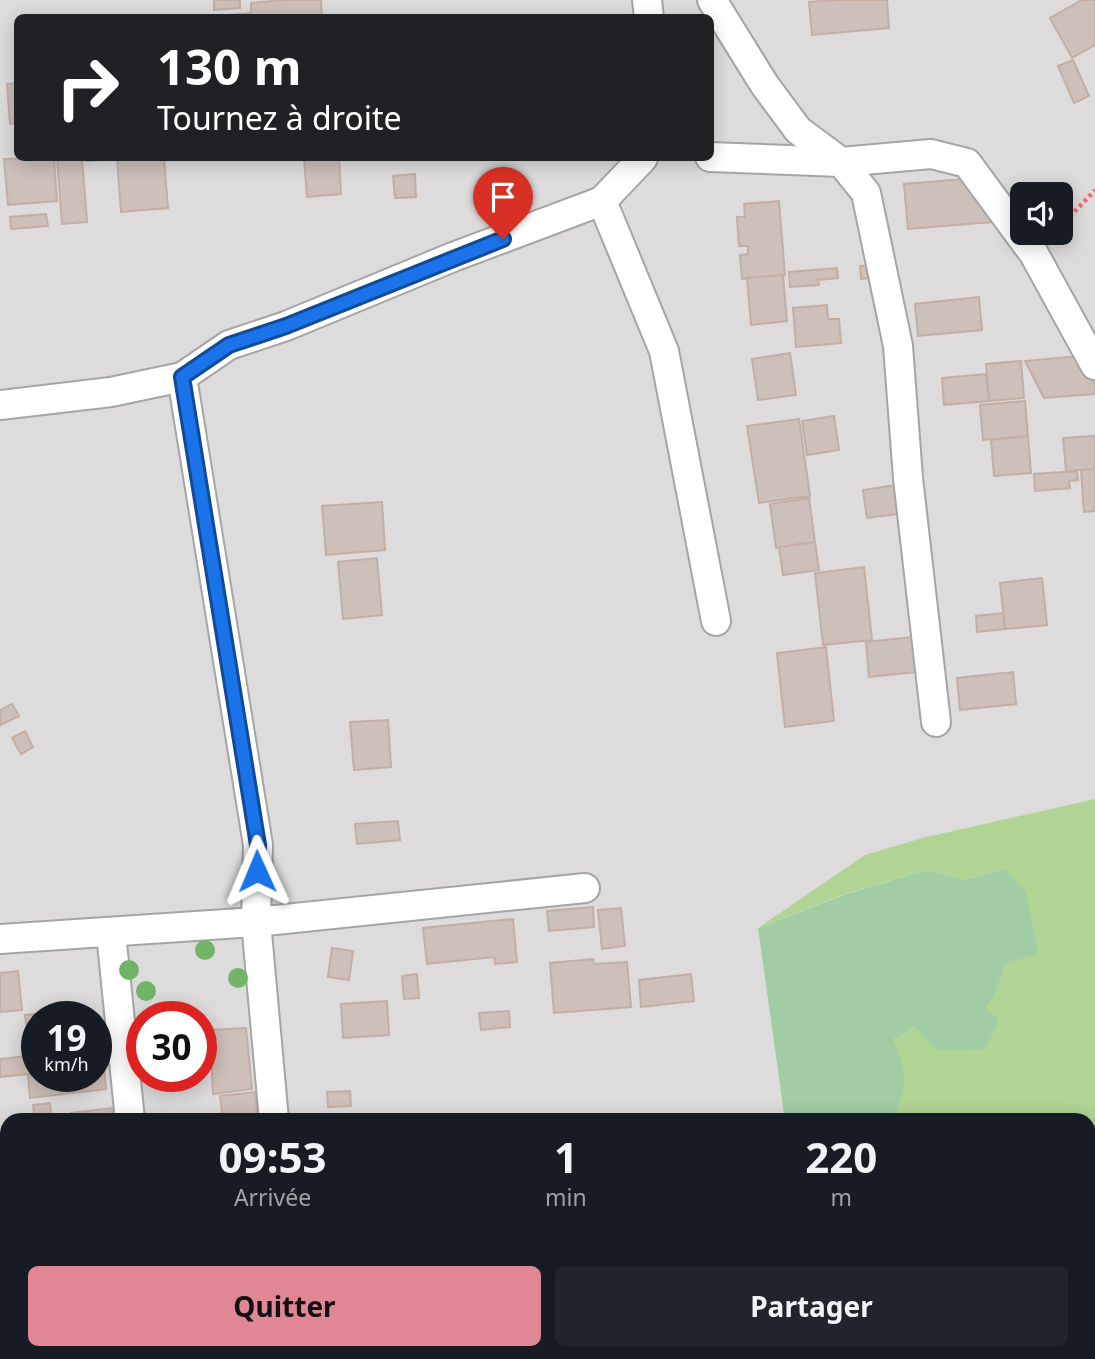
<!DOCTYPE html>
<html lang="fr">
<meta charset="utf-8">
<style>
body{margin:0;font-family:"Noto Sans",sans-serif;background:#20242c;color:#f1f3f6;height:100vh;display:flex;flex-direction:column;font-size:26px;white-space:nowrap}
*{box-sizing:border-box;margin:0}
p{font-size:23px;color:#9ea1a6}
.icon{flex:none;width:38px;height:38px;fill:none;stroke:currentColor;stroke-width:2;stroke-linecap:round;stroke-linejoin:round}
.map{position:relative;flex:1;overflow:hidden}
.drawer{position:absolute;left:0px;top:1113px;width:1096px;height:247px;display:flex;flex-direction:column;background:#171b24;border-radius:21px 21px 0 0;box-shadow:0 4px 18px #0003}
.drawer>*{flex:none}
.guide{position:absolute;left:14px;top:14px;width:700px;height:147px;border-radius:10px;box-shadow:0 4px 18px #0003;background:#202124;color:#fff;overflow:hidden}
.tools{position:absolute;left:1010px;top:182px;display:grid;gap:14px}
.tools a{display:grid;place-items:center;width:63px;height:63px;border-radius:10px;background:#171b24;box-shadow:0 4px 18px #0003;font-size:35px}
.speed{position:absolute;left:21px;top:1001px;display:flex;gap:14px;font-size:35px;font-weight:700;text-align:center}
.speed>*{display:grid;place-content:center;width:91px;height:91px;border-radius:50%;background:#171b24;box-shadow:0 4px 18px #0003;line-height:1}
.speed small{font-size:18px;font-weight:400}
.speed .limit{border:10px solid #d22;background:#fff;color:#111}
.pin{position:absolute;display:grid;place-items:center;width:60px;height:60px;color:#fff;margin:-72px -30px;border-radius:50% 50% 50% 0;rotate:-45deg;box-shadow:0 0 7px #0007}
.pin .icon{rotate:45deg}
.me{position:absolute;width:77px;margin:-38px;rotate:359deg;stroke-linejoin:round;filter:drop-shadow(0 0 5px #0008)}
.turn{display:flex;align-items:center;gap:24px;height:147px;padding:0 28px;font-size:32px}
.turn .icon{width:91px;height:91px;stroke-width:2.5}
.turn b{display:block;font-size:49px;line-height:60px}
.eta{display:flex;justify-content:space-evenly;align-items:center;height:119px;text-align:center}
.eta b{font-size:42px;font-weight:700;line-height:49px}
.button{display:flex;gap:14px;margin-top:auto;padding:14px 28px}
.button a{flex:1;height:80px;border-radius:10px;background:#e18695;color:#111;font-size:28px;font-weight:700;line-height:80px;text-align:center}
.button a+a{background:#20242c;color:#f1f3f6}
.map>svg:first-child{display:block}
.residential{fill:#dddbdb;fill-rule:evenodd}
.forest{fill:#b0d494}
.cemetery{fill:#a2cca3}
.building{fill:#cdbfb9;stroke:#c4aea4;stroke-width:2}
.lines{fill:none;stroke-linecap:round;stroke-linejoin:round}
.street-casing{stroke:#a5a5a5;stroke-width:32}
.path{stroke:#ff666c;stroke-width:4.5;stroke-dasharray:3.5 3.5;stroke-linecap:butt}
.street{stroke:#fff;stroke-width:28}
.tree{fill:#71b467}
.route-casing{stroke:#114b97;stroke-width:18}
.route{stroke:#1a73e8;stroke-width:12}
</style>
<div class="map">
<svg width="1095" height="1359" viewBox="0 0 1095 1359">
<rect width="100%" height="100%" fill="#f0eae4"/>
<path class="residential" d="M0 0H1095V799L926 837 758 928 784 1114 7 1120V1353H321L322 1359H0ZM18 18H710V158H18ZM1022 194H1060V233H1022ZM37 1017H96V1076H37ZM142 1017H201V1076H142Z"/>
<g class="forest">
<path d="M1095 799V1359H322L321 1353H1088V1120H885L894 1116 893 1040 915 1027 984 1008 995 995 1006 963 1005 869 965 880 927 870 848 893 758 928 865 855 926 837Z"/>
<path d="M691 1113 784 1114 834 1120H313Z"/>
</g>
<path class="cemetery" d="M1005 869 1026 892 1038 953 1006 963 995 995 985 1008 999 1020 985 1049 937 1050 915 1027 893 1040C907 1073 909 1083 894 1116 867 1128 814 1118 784 1114L758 928 849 893 927 870 965 880Z"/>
<g class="building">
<path d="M214 0H240V8L214 10Z"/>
<path d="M282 0H321L322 18H229L228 15 251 13V3Z"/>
<path d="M833 0H887L889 28 812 35 809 2Z"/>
<path d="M1082 0H1095V45L1072 58 1050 18Z"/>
<path d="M1073 60 1089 96 1074 103 1058 66Z"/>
<path d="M18 83V123L10 124 7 84Z"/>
<path d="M54 158 57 201 8 205 4 159Z"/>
<path d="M57 158H82L87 222 62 224Z"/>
<path d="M87 158H111V159L87 161Z"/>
<path d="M117 158H164L168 208 121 212Z"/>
<path d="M304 158H339L341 194 307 197Z"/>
<path d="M415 174 416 197 395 198 393 176Z"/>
<path d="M988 177 992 222 908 229 904 184Z"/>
<path d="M779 201 785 275 742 279 740 255 748 254V246H739L737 217H745L744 204Z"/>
<path d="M46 214 48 226 11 229 10 217Z"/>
<path d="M877 265 878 277 861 279 860 266Z"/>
<path d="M837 268 838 278 818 280 819 285 790 287 789 272Z"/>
<path d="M783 275 787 321 751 325 747 278Z"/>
<path d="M979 297 982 330 918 336 915 304Z"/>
<path d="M827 305 828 319H839L841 343 796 347 793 308Z"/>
<path d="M790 353 796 395 758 400 752 359Z"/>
<path d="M1079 356 1095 385V394L1044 398 1025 361Z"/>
<path d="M1021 361 1024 398 989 401 986 364Z"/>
<path d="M986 374 989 401 944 405 942 378Z"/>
<path d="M1025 401 1028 436 983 440 980 405Z"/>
<path d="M834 416 839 450 807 455 802 421Z"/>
<path d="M799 419 810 496 759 503 747 426Z"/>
<path d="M1028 436 1031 473 994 476 991 440Z"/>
<path d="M1095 436V469L1066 471 1063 438Z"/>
<path d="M1095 469V511L1084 512 1081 470Z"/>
<path d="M1077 471 1078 480 1069 481 1070 488 1035 491 1034 474Z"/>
<path d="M903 484 907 513 867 518 863 490Z"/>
<path d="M809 498 815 542 776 548 770 504Z"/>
<path d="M382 502 385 550 326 555 322 506Z"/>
<path d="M815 542 819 570 783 575 779 547Z"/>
<path d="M377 558 382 615 343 619 338 562Z"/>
<path d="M864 567 872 640 823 645 815 573Z"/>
<path d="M1042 578 1047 625 1005 629 1000 583Z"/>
<path d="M1003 613 1005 629 977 632 976 616Z"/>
<path d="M923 636 926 671 869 677 866 642Z"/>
<path d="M826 647 834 721 785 727 777 653Z"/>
<path d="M1013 672 1016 704 960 710 957 678Z"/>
<path d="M12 704 19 716 1 725 0 710Z"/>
<path d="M388 720 391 767 354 770 350 722Z"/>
<path d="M25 731 33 747 21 754 12 738Z"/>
<path d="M398 821 400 840 357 844 355 824Z"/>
<path d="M593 907 594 927 549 931 547 911Z"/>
<path d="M621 908 625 946 602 949 598 910Z"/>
<path d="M513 919 517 962 495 964 494 957 427 964 423 928Z"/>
<path d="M332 948 353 951 349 980 328 977Z"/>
<path d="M593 959 594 964 627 962 631 1007 554 1013 550 963Z"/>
<path d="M18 971 22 1010 0 1012V973Z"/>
<path d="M417 974 419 998 404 999 402 976Z"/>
<path d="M691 974 694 1001 641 1007 639 980Z"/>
<path d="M387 1001 389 1035 343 1038 341 1004Z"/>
<path d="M509 1011 510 1027 481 1030 479 1013Z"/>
<path d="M55 1012 56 1017H37V1049L29 1050 25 1015Z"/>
<path d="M204 1018 206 1036H201V1019Z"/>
<path d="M246 1028 252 1089 213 1094 210 1030Z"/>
<path d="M106 1029 109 1065 96 1067V1030Z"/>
<path d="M37 1055V1073L0 1077V1059Z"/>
<path d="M104 1068 106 1089 30 1098 28 1076H96V1069Z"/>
<path d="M350 1091 351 1106 328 1107 327 1092Z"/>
<path d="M255 1092 258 1120H223L220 1096Z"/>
<path d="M50 1103 52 1119 35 1120 33 1105Z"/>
<path d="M112 1108 113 1120H71V1113Z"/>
</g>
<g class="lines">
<defs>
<g id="street">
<path d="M647 0 649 18"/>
<path d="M712 0 764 84 798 130 841 162 866 193 898 346 908 478 936 722"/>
<path d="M710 157 841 162 931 154 967 163 1034 254 1095 365"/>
<path d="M602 201 664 351 716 621"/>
<path d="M182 377 258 845 256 922 274 1120"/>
<path d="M0 405 111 392 182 377 229 345 286 326 453 257 602 201 643 158"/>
<path d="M111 933 130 1120"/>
<path d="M0 939 256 922 585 888"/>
<path d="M0 1205H7"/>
<path d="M295 1353V1359"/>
<path d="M20 1359 84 1353"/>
</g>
</defs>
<use href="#street" class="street-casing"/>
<path class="path" d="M1060 227 1095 190"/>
<use href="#street" class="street"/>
</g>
<g class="tree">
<circle cx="205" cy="950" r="10"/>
<circle cx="129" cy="970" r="10"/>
<circle cx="238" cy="978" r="10"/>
<circle cx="146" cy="991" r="10"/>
</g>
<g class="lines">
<defs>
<path id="route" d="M257 871 258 845 182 377 229 345 286 326 503 239"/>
</defs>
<use href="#route" class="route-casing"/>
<use href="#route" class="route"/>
</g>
</svg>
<div class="tools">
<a><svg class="icon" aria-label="sound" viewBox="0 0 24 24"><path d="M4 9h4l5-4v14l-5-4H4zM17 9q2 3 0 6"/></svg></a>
</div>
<div class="speed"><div>19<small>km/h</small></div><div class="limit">30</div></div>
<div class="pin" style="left:503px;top:239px;background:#d93025"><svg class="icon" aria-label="arrive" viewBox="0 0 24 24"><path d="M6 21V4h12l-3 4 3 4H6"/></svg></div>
<svg class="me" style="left:257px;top:871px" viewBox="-20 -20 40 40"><path d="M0-17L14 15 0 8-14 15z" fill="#1a73e8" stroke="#fff" stroke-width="4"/></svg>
<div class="guide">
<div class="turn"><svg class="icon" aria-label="right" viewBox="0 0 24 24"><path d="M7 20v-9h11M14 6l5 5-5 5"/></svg><div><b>130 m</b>Tournez à droite</div></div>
</div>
<section class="drawer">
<div class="eta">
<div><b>09:53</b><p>Arrivée</p></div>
<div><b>1</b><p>min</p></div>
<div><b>220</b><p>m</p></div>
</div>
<div class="button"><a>Quitter</a><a>Partager</a></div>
</section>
</div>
